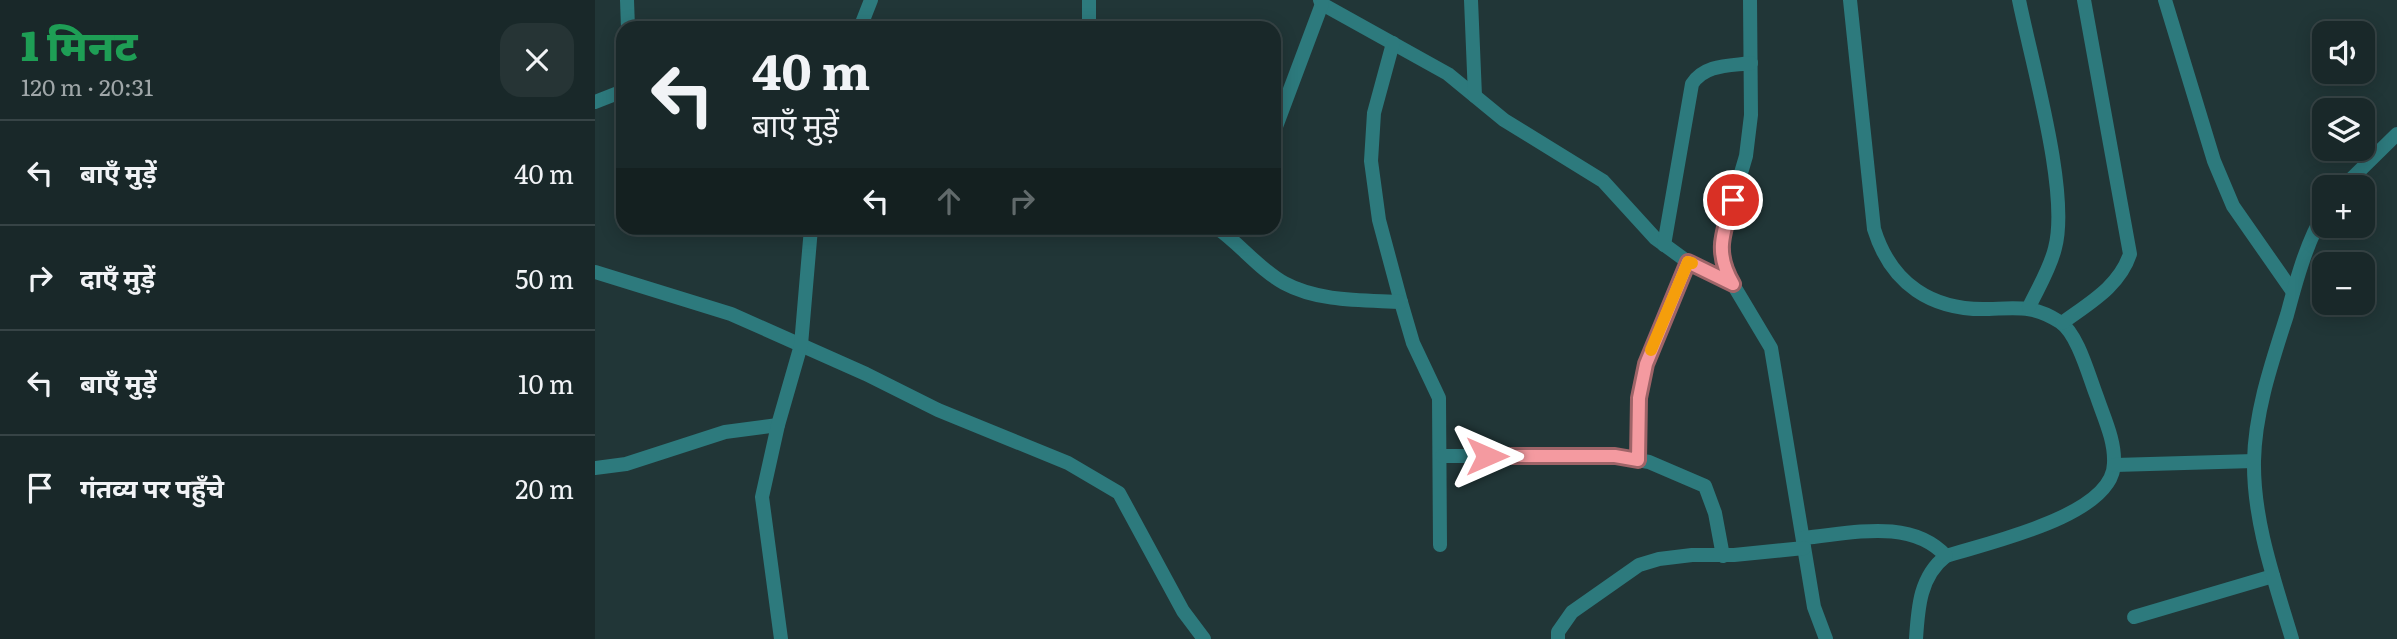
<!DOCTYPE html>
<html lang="hi">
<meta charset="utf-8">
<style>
body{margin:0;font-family:Literata,"Noto Sans Devanagari",serif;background:#263435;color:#f1f3f6;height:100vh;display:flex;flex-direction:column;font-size:26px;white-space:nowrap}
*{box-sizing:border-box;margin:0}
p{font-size:23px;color:#9fa6a8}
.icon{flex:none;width:38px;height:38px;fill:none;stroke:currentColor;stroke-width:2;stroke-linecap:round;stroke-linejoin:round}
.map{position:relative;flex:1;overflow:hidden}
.details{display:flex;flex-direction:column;background:#192829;width:595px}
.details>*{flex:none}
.banner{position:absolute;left:21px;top:21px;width:665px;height:214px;border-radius:21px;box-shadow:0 4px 18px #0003,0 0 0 2px #374446;background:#192829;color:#f1f3f6;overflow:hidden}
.tools{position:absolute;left:1717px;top:21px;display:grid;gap:14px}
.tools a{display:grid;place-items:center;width:63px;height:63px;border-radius:14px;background:#192829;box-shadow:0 4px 18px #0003,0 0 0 2px #374446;font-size:35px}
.pin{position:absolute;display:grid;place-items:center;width:60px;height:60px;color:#fff;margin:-30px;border:4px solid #fff;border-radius:50%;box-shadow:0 2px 7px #0007}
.me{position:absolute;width:77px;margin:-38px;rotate:90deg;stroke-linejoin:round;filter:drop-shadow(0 0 5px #0008)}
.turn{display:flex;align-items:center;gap:24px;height:147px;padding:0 21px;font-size:32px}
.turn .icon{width:91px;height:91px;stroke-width:2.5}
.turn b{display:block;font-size:49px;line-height:60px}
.lanes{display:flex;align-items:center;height:66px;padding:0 21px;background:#0003;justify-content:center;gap:35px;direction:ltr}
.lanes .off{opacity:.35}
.round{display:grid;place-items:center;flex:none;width:74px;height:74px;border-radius:21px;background:#263435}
.headline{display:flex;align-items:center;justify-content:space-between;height:119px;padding:0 21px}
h1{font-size:42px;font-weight:800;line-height:52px;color:#1e9e55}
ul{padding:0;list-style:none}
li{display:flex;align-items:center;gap:21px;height:105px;padding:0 21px;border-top:2px solid #374446}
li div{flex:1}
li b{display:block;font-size:26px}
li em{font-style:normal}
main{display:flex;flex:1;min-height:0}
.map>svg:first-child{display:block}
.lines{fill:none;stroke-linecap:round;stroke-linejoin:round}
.minor{stroke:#2d7a7d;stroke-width:14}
.route-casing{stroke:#9f6468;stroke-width:18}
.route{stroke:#f49aa0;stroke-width:12}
.slow{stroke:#f59e0b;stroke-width:12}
</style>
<main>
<section class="details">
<div class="headline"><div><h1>1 मिनट</h1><p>120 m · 20:31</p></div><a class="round"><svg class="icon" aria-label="close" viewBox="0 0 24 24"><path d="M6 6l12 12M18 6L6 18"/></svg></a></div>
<ul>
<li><svg class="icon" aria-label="left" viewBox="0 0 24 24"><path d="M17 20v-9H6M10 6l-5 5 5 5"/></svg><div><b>बाएँ मुड़ें</b></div><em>40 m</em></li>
<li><svg class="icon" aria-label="right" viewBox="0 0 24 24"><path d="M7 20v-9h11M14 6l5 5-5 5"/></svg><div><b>दाएँ मुड़ें</b></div><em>50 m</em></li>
<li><svg class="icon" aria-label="left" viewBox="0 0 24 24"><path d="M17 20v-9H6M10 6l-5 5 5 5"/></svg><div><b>बाएँ मुड़ें</b></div><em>10 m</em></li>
<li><svg class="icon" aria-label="arrive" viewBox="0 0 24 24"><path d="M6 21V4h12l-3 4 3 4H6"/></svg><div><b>गंतव्य पर पहुँचे</b></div><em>20 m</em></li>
</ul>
</section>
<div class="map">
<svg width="1802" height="639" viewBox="0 0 1802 639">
<rect width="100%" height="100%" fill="#213637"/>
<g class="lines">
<g class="minor">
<path d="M32 0 33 28"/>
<path d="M725 0 727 4 853 74 909 120 1008 181 1060 238 1093 262 1137 284"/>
<path d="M876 0 880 96"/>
<path d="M1155 0 1156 115 1151 156 1125 244 1130 271 1176 348 1219 607 1231 639"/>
<path d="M1255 0 1279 229C1296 284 1337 311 1394 309 1423 308 1439 305 1465 322 1483 334 1494 377 1502 397 1509 418 1520 440 1519 463 1519 516 1391 543 1351 556 1325 576 1323 607 1321 639"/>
<path d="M1424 0C1436 60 1475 193 1460 248 1455 269 1443 288 1434 307"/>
<path d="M1570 0 1619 161 1638 206 1698 292"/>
<path d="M265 28 276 0"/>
<path d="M494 28V0"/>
<path d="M798 43 779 113 776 161 784 220 806 302 818 343 844 398 845 545"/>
<path d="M0 102 28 91"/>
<path d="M679 132 727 4"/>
<path d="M1748 187 1802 134"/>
<path d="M622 228C645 244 665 270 689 283 724 302 768 300 806 302"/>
<path d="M1069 245 1097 84C1110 64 1135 66 1156 63"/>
<path d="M0 272 136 314 271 374 343 410 473 463 524 493 588 611 609 639"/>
<path d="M1467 323C1494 303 1524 287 1535 254L1489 0"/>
<path d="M847 456H1020L1054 462 1110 486 1120 513 1128 556"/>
<path d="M1043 460 1044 398 1051 364 1093 262"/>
<path d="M1520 465 1659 461"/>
<path d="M0 468 31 464 130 432 183 425"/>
<path d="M1208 538C1255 534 1315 517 1351 556"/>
<path d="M1539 617 1678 576"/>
<path d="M186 639 167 497 183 425 206 345 216 228"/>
<path d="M963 639V632L977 612 1044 565 1064 559 1097 555H1139L1209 548"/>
<path d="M1697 639C1680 582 1658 521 1659 461 1660 411 1677 362 1692 315 1700 285 1712 240 1729 214"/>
</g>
</g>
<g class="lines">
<defs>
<path id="route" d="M892 456H1020L1043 460 1044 398 1051 364 1093 262 1138 284C1119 252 1128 233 1138 200"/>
</defs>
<use href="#route" class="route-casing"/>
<use href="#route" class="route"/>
<path class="slow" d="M1056 350 1093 262 1097 263"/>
</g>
</svg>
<div class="tools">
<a><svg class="icon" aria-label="sound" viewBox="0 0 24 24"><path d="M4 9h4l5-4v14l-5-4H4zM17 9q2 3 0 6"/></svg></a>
<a><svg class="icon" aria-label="layers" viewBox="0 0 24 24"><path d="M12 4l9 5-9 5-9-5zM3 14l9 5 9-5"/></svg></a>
<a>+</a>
<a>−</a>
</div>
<div class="pin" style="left:1138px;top:200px;background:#d93025"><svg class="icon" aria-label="arrive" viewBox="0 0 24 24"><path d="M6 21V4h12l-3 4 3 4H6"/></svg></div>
<svg class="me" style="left:892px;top:456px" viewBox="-20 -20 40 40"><path d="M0-17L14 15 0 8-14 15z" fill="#f49aa0" stroke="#fff" stroke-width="4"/></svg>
<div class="banner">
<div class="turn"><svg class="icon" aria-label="left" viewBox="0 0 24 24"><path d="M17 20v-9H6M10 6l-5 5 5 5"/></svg><div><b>40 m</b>बाएँ मुड़ें</div></div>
<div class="lanes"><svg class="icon" aria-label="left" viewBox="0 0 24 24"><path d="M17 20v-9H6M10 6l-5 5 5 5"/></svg><svg class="icon off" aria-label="ahead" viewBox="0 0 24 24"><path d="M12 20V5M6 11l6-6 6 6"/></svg><svg class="icon off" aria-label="right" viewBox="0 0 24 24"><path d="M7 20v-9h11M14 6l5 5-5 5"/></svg></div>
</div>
</div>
</main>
